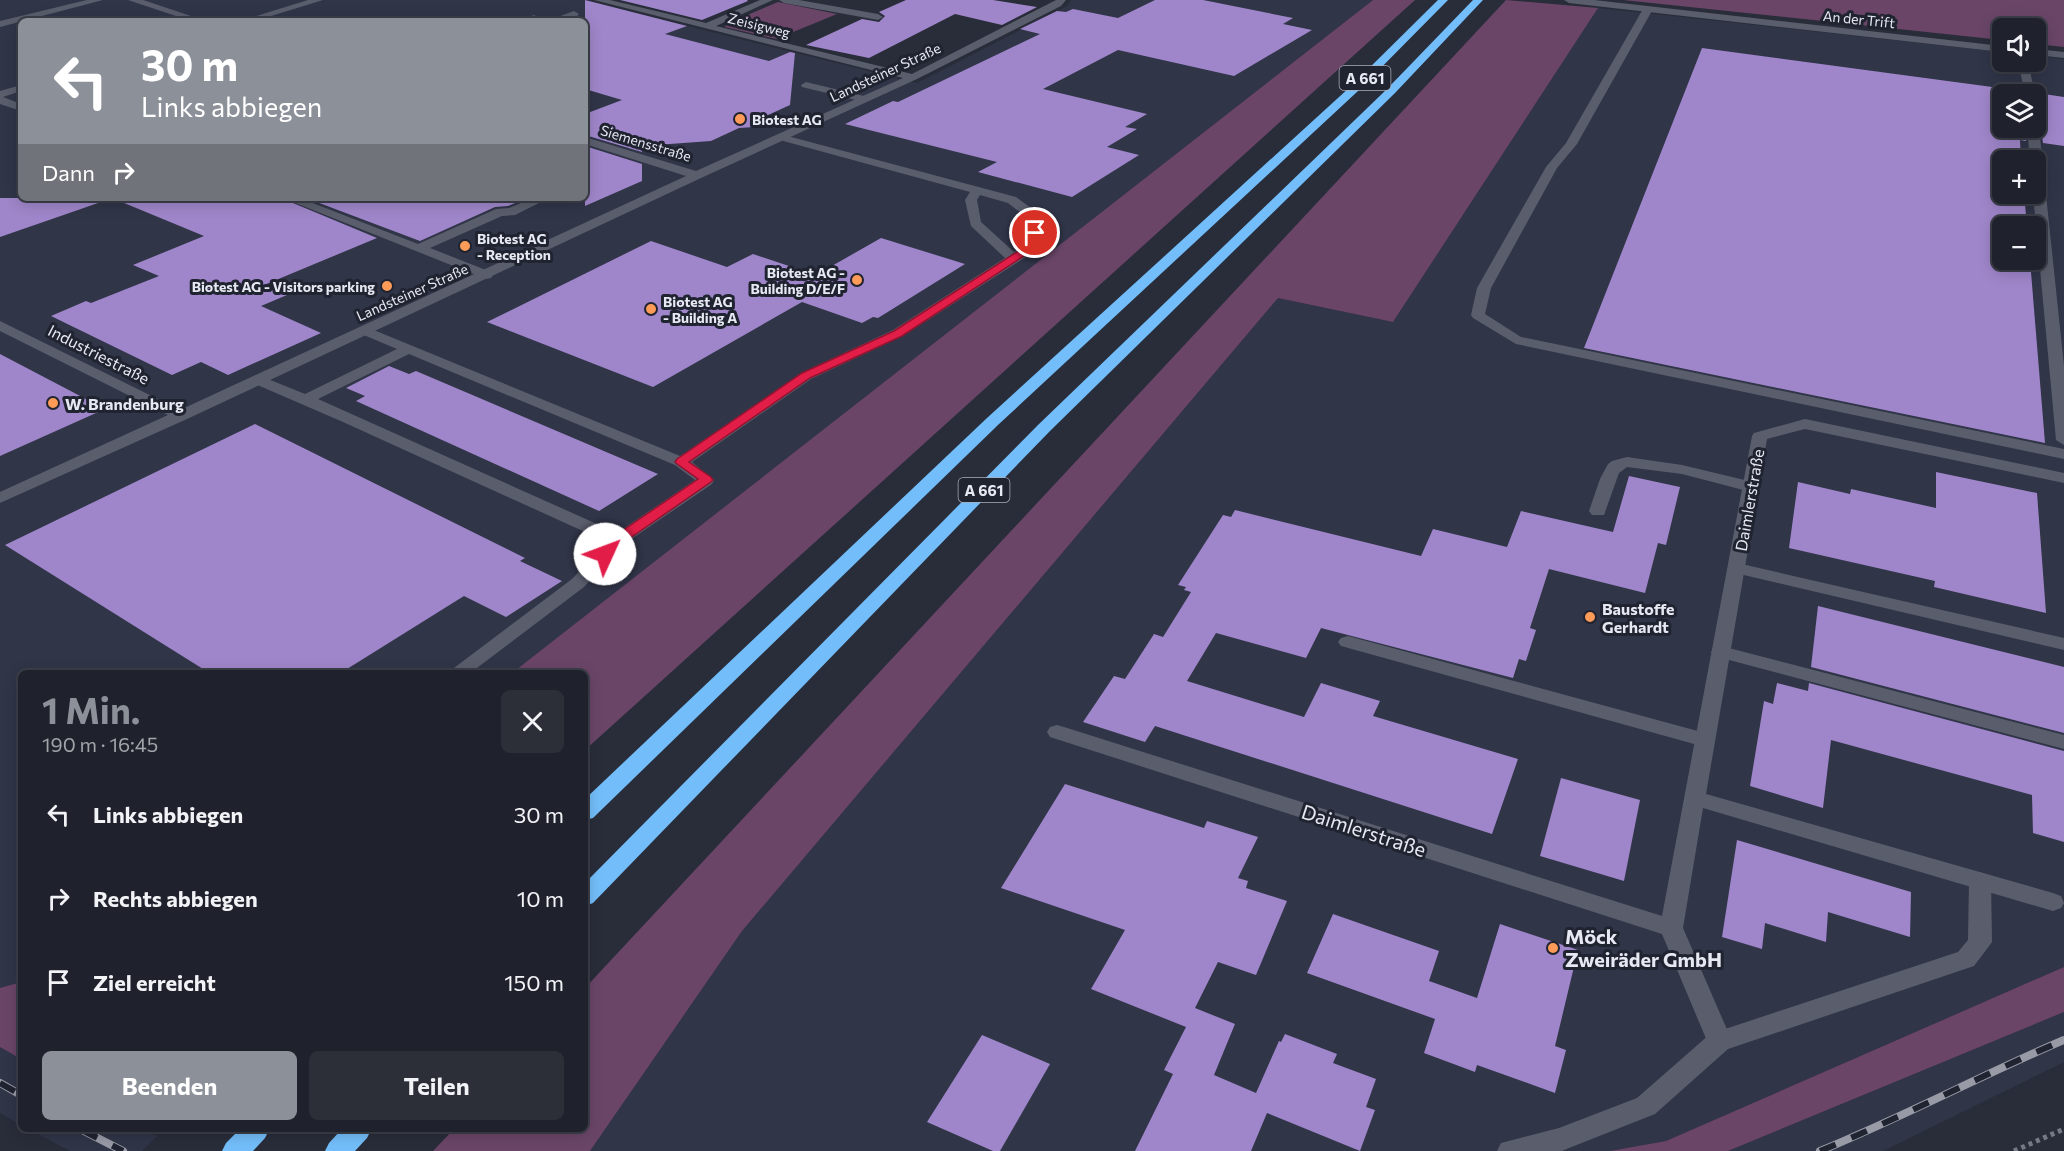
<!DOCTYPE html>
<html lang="de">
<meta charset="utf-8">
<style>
body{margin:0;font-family:Commissioner,sans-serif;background:#2c2f38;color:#f1f3f6;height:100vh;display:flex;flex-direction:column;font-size:22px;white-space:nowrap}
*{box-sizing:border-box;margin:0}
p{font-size:20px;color:#a1a4a9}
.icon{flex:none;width:33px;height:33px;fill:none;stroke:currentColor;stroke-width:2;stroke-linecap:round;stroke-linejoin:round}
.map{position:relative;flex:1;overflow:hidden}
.panel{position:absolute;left:18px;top:670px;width:570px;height:462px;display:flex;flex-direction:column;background:#1f222c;border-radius:9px;box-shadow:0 3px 15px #0003,0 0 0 2px #3c3f48}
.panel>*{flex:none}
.banner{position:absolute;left:18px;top:18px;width:570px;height:183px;border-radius:9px;box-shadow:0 3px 15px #0003,0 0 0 2px #3c3f48;background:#8c9099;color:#fff;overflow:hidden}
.fabs{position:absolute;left:1992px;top:18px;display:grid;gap:12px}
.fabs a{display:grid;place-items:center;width:54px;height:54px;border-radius:9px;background:#1f222c;box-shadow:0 3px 15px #0003,0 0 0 2px #3c3f48;font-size:30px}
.pin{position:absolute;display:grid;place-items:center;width:51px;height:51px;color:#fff;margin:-26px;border:3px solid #fff;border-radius:50%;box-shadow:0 2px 6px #0007}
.me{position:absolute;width:66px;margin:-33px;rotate:47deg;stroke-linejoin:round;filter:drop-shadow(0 0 4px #0008)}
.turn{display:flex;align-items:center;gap:21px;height:126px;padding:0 24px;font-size:27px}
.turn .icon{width:78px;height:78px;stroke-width:2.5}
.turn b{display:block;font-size:42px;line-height:51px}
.then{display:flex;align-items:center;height:57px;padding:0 24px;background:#0003;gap:12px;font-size:22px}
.round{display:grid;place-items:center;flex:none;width:63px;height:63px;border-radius:9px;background:#2c2f38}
.overview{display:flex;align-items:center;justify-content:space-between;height:102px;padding:0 24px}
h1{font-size:36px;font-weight:700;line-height:45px;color:#8c9099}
.button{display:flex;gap:12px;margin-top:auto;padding:12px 24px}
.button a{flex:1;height:69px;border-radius:9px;background:#8c9099;color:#fff;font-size:24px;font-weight:700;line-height:69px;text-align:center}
.button a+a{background:#2c2f38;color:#f1f3f6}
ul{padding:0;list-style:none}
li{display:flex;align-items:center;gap:18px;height:84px;padding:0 24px}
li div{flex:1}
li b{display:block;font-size:22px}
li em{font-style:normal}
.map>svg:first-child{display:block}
.built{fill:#303548;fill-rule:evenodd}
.green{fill:#6a4568}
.building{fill:#9f86ca}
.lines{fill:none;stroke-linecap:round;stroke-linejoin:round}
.path{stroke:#757984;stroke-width:5;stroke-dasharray:4 4;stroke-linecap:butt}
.lane{fill:#5a5e6c;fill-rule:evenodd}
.street{fill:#5a5e6c;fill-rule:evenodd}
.highway{fill:#73befa;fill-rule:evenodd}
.rail-casing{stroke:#989ba6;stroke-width:8}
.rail{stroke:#202330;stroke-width:6;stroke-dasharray:17;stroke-linecap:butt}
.route{fill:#e11d48;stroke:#92132f;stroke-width:1.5}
.poi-dot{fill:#fe9b59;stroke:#202330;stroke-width:2}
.labels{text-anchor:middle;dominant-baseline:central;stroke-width:6;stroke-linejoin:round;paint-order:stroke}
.far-street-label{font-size:14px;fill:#e6e9f2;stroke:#202330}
.far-poi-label{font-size:14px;font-weight:bold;fill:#e6e9f2;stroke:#202330;text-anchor:start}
.shield{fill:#202330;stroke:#abaeb8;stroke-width:1.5}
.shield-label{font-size:15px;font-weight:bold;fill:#e6e9f2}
.street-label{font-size:16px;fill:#e6e9f2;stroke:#202330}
.poi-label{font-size:16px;font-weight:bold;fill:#e6e9f2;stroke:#202330;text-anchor:start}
.near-street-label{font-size:20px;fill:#e6e9f2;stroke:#202330}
.near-poi-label{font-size:20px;font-weight:bold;fill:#e6e9f2;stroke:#202330;text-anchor:start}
</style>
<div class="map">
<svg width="2064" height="1151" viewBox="0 0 2064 1151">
<rect width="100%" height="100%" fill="#292d3a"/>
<g class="built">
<path d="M0 0H583L917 83 1067 6 1071 0H1373L512 673 21 674V982L0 988ZM21 21H585V198H21Z"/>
<path d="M1598 8 2002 52V62H2036V56L2064 59V967L1666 1141 1610 1151H590L742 931 1278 298 1393 322ZM2002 94H2036V128H2002ZM2002 160H2036V194H2002ZM2002 226H2036V260H2002Z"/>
<path d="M2064 1012V1062L1883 1151H1728Z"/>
<path d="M0 1047 21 1059V1125L0 1113Z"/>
<path d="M30 1130H144L157 1136 142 1151H70Z"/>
</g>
<g class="green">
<path d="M1373 0H1415L585 750V674L512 673Z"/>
<path d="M1506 0 1598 8 1393 322 1278 298 742 931 590 1151H433L453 1130H585V988Z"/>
<path d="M1623 0H2064V47L2036 44V28H2002V40Z"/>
<path d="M778 2 837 14 776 39 725 27 726 24Z"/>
<path d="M2064 967V1012L1728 1151H1610L1666 1141Z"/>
<path d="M21 982V1059L0 1047V988Z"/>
</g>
<g class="building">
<path d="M585 0 687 26 665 34 769 61 790 52 795 53 790 105 753 122 754 127 739 128 711 141 642 146V152L585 135V114L622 100 585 89Z"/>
<path d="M620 0H747L748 1 702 20Z"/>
<path d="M906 0H993L1037 7 1002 25 955 14 869 58 806 45 862 19 879 22 885 16 879 12Z"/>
<path d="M1155 0H1203L1293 18 1283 24 1312 30 1234 76 1118 50 1043 89 1147 114 1125 127 1137 129 1107 147 1139 155 1072 197 978 172 997 162 845 124 893 101 898 102 1040 34 1020 29 1057 11 1066 12 1073 9 1118 18Z"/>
<path d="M1702 48 2022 91 2023 94H2002V128H2025L2026 141 2020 140 2021 160H2002V194H2024L2027 226H2002V260H2030L2045 443 1584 348Z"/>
<path d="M2037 93 2064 97V146L2043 143 2041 128 2036 123Z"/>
<path d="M585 146 642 164V181L585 206Z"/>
<path d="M0 198H100L101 202 0 237Z"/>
<path d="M112 198H281L377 238 264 285 287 295 261 306 321 333 228 375 201 362 172 375 51 316 86 301 91 303 159 276 133 265 204 236Z"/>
<path d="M306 198H527L508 206 495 207 420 241Z"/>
<path d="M881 238 965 264 878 318 873 317 862 323 802 302 653 387 487 322 651 241 727 267 753 254 816 275Z"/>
<path d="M0 354 105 409 0 456Z"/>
<path d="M389 366 409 374 416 371 658 474 599 511 356 401 365 396 346 388Z"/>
<path d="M255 424 525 558 520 561 562 581 506 617 464 596 339 674H211L5 545Z"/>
<path d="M1936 472 2037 493 2046 613 1934 587 1935 581 1789 548 1798 482 1850 494 1851 489 1936 508Z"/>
<path d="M1629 476 1680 487 1666 545 1658 543 1645 593 1549 569 1530 628 1536 630 1526 661 1519 659 1513 678 1321 628 1306 658 1216 633 1187 681 1304 717 1321 683 1380 701 1373 716 1518 759 1492 834 1155 726 1145 742 1083 722 1114 676 1125 679 1154 634 1163 637 1191 592 1184 590 1186 587 1178 585 1223 515 1231 517 1235 510 1421 556 1433 529 1507 547 1521 511 1613 532Z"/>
<path d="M1818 606 2064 667V733L1811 667Z"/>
<path d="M1777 683 1808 691 1809 683 2064 751V842L2033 833 2032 795 1831 740 1823 808 1750 786 1764 701 1773 704Z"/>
<path d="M1561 778 1640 800 1624 881 1540 856Z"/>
<path d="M1065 784 1204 828 1207 821 1258 837 1238 878 1248 881 1246 888 1287 901 1256 975 1218 962 1195 1008 1235 1024 1214 1075 1256 1093 1279 1041 1281 1042 1285 1034 1337 1054 1333 1063 1376 1079 1366 1107 1375 1110 1360 1151 1267 1113 1251 1151H1135L1173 1074 1164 1070 1186 1027 1091 989 1125 930 1001 888Z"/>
<path d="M1737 840 1911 892 1910 937 1828 912 1826 942 1765 923 1762 949 1722 937Z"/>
<path d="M1333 914 1439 951 1429 981 1477 998 1500 924 1578 950 1555 1046 1566 1050 1555 1093 1477 1065 1475 1072 1424 1053 1435 1019 1307 973Z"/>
<path d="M982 1035 1050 1064 1000 1151H993L927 1122Z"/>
</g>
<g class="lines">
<path class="path" d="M2014 1151 2064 1129"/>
<g class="lane">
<path d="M87 0H103L0 27V21Z"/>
<path d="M779 0H799L878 14 883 17 878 20 784 3Z"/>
<path d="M1648 6 1653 9 1577 144 1557 168 1491 288 1485 314 1521 337 2064 449V459L1516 344 1473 318 1471 315 1477 288 1546 167 1566 143 1643 9Z"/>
<path d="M574 11 579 14 577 16 562 21H547Z"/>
<path d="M534 15 539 18 537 20 519 21Z"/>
<path d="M2018 62H2028L2035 94H2025Z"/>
<path d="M806 82 868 97 869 99 864 102 802 87 801 85Z"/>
<path d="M2036 125 2039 128 2064 366V445L2056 440 2033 194H2036V160H2030L2027 128H2036Z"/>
<path d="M780 134 1016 197 1035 211 1041 233 1032 253 903 336 811 379 692 462 714 480 712 484 624 544 584 587 469 674H446L572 579 607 542 343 422 253 383 250 380 253 377H263L305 394 397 349 359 333 357 330 364 326 680 456 801 373 893 330 1005 258 971 226 965 200 970 192 776 139 774 137ZM980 195 1008 203 1025 216C1028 231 1029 243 1014 252L981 222 977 200ZM409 354 675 465 695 480 617 533 318 399Z"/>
<path d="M283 198H300L418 244 496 209 509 208 533 198H549L515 215 502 216 430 248 491 272 493 275 491 278 486 279Z"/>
<path d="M1627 457 1682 465 1757 483 1759 487 1751 492 1682 474 1627 467 1619 473 1604 515H1592L1589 511 1600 479 1608 464 1612 461Z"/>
<path d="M1737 563 2064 638V650L1731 572 1728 568 1731 564Z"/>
<path d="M1348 636 1705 733 1712 735 1715 740 1712 745 1705 747 1341 646 1338 642 1341 638Z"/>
<path d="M1721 646 2064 735V749L1714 656 1711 652 1714 648Z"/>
<path d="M1980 872 1988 875 1991 881 1992 942 1974 966 1728 1049 1655 1114 1569 1148 1562 1151H1497L1501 1143 1559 1128 1637 1098 1710 1034 1958 952 1968 940 1969 881 1972 875Z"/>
</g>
<g class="street">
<path d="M128 0H143L206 21H191Z"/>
<path d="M308 0H323L255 21H240Z"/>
<path d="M594 0H610L706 23 760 0H773L716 26 912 74 1056 0H1066L1061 6 917 79 701 178 187 419 0 503V492L168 415 0 331V321L180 410 686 176 585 144V137L696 171 903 78Z"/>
<path d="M1564 0H1594L2002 46V52L1569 3Z"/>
<path d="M2036 49 2064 52V58L2036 55Z"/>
<path d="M21 85V91L3 97 21 104V111L0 104V91Z"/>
<path d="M1805 419 2064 473V483L1805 429 1767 439 1706 794 2053 893 2061 896 2064 903 2061 908 2053 911 1703 808 1683 928 1732 1041 1728 1048 1719 1052 1710 1048 1662 934 1050 737 1047 732 1050 727 1057 725 1064 727 1662 916 1752 436 1754 433Z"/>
</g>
<g class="highway">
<path d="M1438 0H1448L1358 91 999 424 593 818 585 820V799L987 418 1350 87Z"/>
<path d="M1473 0H1483L1395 93 1050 431 593 903 585 906V883L1038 425 1387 89Z"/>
<path d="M239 1130H269L265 1138 253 1151H222L226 1143Z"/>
<path d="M341 1130H371L367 1138 355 1151H325L329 1143Z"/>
</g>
<defs>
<g id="rail">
<path d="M0 1083 21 1095"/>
<path d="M82 1130 123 1151"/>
<path d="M1820 1151C1903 1117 1982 1075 2064 1040"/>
</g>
</defs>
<use href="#rail" class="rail-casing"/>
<use href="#rail" class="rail"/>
</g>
<path class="route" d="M1035 230 1040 233 1030 252 902 336 810 378 689 462 711 477 713 480 711 482 623 543 609 557H600L598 554 613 537 698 479 677 464 675 462 677 459 802 373 894 331 1023 248 1032 231Z"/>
<g class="poi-dot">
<circle cx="740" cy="119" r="6"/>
<circle cx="465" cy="246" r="6"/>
<circle cx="857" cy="280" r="6"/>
<circle cx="387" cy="286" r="6"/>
<circle cx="651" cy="309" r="6"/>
<circle cx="53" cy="403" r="6"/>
<circle cx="1590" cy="617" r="6"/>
<circle cx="1553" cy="948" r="6"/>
</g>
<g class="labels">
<g class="far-street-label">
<text transform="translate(1859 19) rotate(6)">An der Trift</text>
<text transform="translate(759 25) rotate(14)">Zeisigweg</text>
<text transform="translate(885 72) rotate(-25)">Landsteiner Straße</text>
<text transform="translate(646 143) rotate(17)">Siemensstraße</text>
<text transform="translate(412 292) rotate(-24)">Landsteiner Straße</text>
</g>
<g class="far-poi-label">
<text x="752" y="119">Biotest AG</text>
<text x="477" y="238">Biotest AG<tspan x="477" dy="16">- Reception</tspan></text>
<text x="845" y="272" text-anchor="end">Biotest AG -<tspan x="845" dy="16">Building D/E/F</tspan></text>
<text x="375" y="286" text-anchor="end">Biotest AG - Visitors parking</text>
<text x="663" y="301">Biotest AG<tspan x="663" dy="16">- Building A</tspan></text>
</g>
<g class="shield">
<rect x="1339.5" y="66" width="51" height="24" rx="4.5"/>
<rect x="958.5" y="478" width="51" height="24" rx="4.5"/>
</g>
<g class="shield-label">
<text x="1365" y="78">A 661</text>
<text x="984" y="490">A 661</text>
</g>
<g class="street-label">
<text transform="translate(99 354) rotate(27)">Industriestraße</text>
<text transform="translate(1749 500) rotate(-80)">Daimlerstraße</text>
</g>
<g class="poi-label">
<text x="65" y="403">W. Brandenburg</text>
<text x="1602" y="608">Baustoffe<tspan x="1602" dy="18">Gerhardt</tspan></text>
</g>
<g class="near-street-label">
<text transform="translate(1364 830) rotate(18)">Daimlerstraße</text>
</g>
<g class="near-poi-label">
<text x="1565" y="936">Möck<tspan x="1565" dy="23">Zweiräder GmbH</tspan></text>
</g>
</g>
</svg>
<div class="fabs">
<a><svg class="icon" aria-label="sound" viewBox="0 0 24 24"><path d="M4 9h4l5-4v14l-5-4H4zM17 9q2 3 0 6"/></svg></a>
<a><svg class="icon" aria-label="layers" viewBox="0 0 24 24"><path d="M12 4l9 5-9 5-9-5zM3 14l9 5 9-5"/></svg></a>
<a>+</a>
<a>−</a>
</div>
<div class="pin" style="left:1035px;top:233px;background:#d93025"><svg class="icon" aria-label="arrive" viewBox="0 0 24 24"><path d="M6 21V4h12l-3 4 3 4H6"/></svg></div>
<svg class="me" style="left:605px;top:554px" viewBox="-20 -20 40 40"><circle r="19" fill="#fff"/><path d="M0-13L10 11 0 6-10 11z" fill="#e11d48"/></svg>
<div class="banner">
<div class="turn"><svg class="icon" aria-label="left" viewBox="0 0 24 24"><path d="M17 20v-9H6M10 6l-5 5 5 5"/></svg><div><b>30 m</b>Links abbiegen</div></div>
<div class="then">Dann<svg class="icon" aria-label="right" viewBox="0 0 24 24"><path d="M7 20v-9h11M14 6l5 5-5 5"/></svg></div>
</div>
<section class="panel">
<div class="overview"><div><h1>1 Min.</h1><p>190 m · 16:45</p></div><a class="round"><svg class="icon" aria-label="close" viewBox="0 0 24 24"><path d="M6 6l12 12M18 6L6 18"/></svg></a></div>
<ul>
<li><svg class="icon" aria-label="left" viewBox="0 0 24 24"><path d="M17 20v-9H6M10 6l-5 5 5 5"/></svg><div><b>Links abbiegen</b></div><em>30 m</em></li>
<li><svg class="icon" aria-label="right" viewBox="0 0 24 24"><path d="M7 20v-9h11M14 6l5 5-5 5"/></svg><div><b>Rechts abbiegen</b></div><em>10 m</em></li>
<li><svg class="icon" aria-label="arrive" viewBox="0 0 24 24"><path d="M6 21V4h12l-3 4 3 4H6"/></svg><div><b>Ziel erreicht</b></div><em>150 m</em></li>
</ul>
<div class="button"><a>Beenden</a><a>Teilen</a></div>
</section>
</div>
